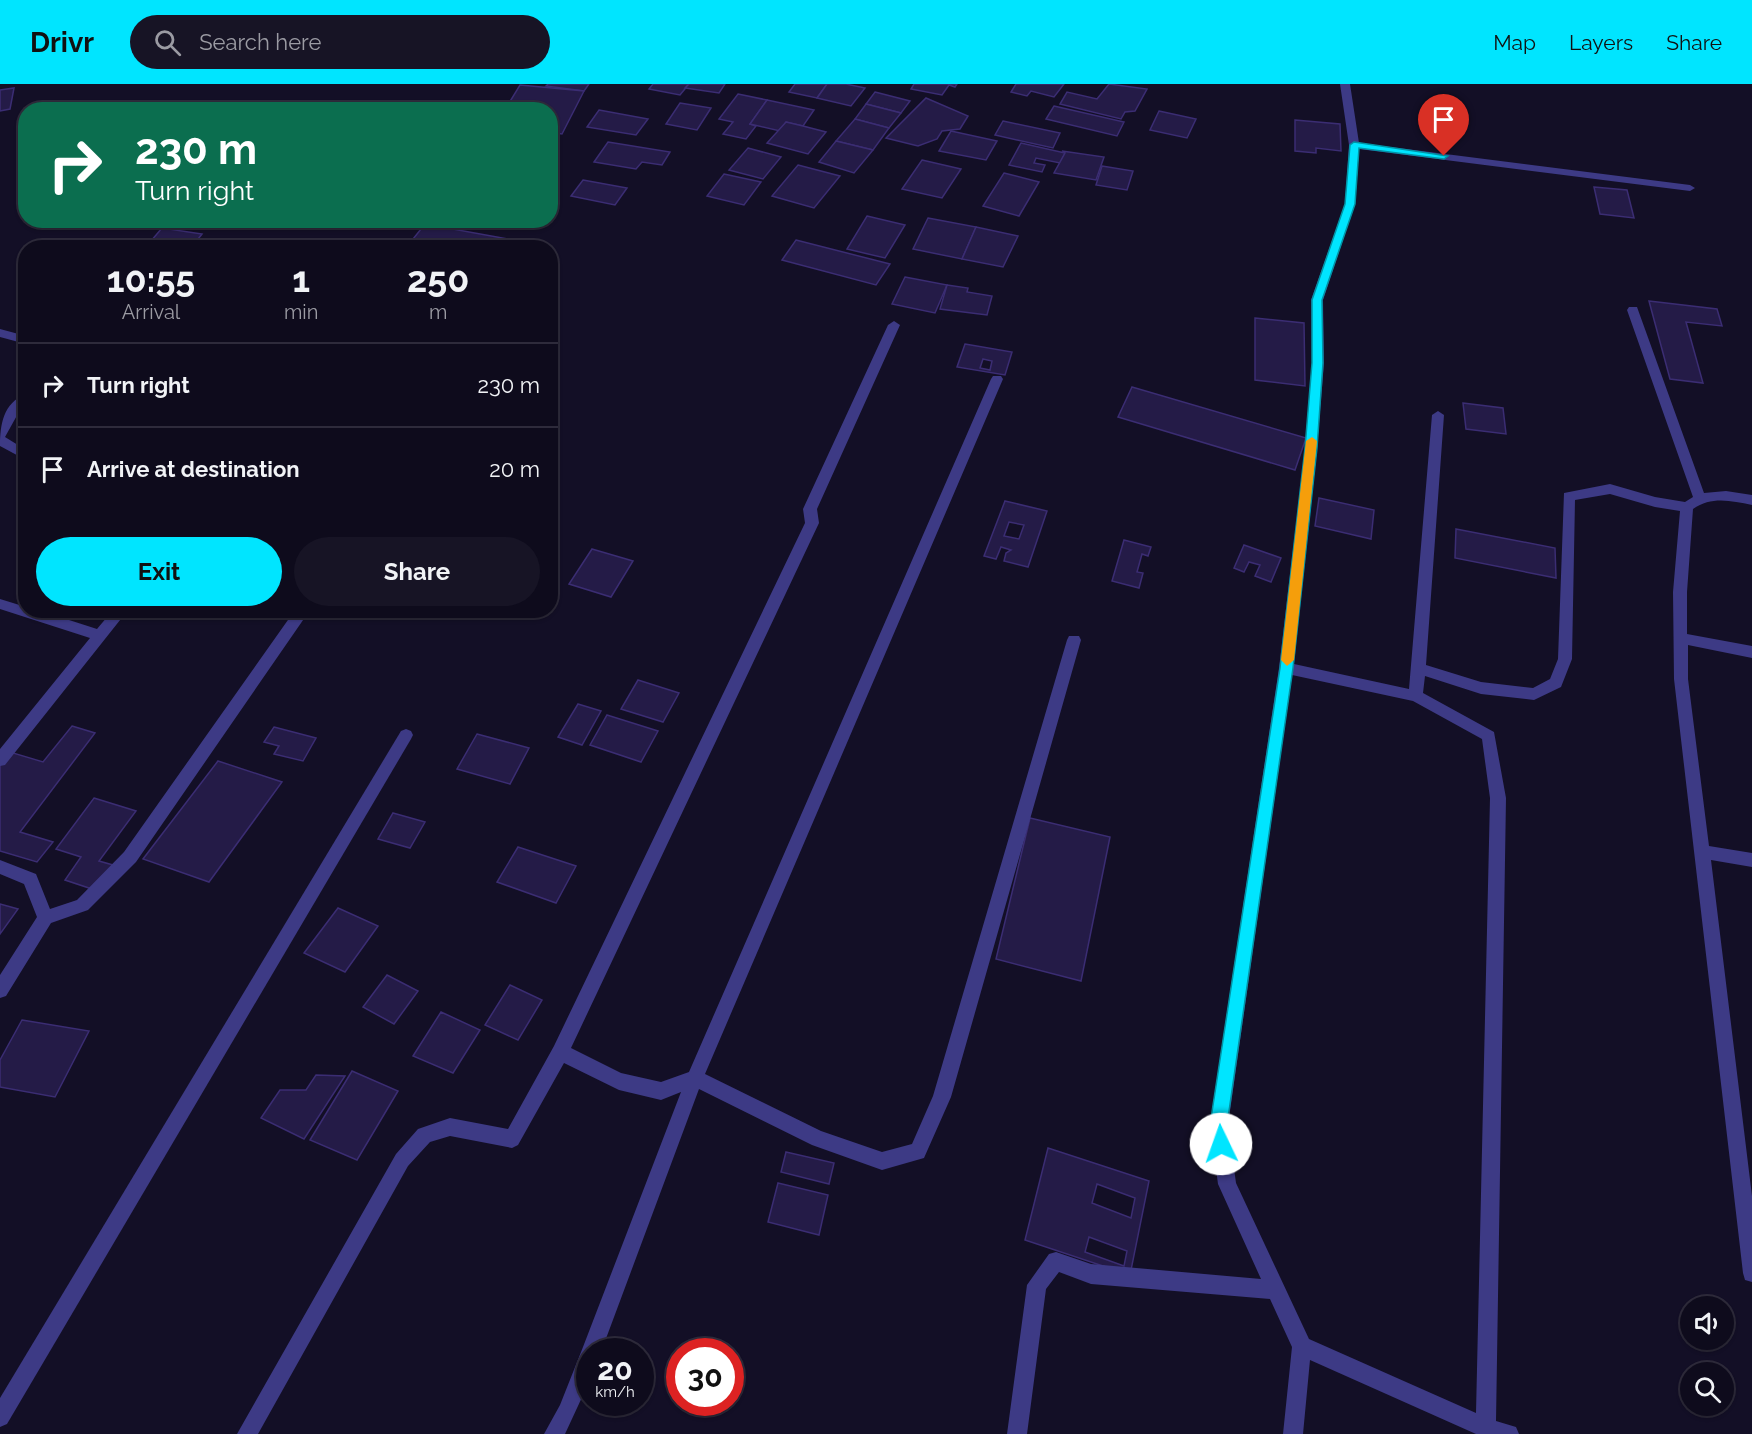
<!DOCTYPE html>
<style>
body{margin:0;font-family:Raleway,sans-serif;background:#171425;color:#f1f3f6;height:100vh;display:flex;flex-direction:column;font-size:22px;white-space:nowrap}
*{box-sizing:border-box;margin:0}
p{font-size:20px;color:#9b9ba3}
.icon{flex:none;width:33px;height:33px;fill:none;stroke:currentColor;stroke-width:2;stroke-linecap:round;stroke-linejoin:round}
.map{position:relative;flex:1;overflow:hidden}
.details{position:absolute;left:18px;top:156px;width:540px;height:378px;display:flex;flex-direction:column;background:#0e0b1c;border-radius:24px;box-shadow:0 2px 4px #0004,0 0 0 2px #2e2b3b}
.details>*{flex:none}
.hud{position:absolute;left:18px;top:18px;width:540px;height:126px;border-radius:24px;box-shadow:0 2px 4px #0004,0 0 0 2px #2e2b3b;background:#0b6e4f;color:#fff;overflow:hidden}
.buttons{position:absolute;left:1680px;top:1212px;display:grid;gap:12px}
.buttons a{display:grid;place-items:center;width:54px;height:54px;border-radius:50%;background:#0e0b1c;box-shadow:0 2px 4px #0004,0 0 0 2px #2e2b3b;font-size:30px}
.speed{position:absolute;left:576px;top:1254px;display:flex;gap:12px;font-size:30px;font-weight:700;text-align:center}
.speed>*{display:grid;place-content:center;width:78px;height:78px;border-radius:50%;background:#0e0b1c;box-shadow:0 2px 4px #0004,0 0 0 2px #2e2b3b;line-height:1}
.speed small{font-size:15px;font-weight:400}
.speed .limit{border:9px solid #d22;background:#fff;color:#111}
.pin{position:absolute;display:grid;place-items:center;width:51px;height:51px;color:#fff;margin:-62px -26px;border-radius:50% 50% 50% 0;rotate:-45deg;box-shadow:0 0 6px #0007}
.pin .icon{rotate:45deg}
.me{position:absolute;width:66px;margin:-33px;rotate:357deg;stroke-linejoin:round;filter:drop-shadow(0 0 4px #0008)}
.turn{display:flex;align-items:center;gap:21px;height:126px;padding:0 18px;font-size:27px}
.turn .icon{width:78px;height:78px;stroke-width:2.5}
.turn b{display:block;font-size:42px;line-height:51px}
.eta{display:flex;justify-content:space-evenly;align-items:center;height:102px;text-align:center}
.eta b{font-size:36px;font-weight:700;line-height:42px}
.action{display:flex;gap:12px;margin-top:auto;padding:12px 18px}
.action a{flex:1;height:69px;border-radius:36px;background:#00e5ff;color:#111;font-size:24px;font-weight:700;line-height:69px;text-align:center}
.action a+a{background:#171425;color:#f1f3f6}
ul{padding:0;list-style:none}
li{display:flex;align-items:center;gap:18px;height:84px;padding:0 18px;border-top:2px solid #2e2b3b}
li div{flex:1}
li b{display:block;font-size:22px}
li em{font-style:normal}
header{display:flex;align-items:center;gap:36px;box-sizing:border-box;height:84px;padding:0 30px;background:#00e5ff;color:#111}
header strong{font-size:28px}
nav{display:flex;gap:33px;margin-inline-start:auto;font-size:21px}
.search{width:420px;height:54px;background:#171425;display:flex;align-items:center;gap:15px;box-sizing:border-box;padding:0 21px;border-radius:33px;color:#9b9ba3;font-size:22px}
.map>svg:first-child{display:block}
.building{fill:#241b47;stroke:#3b2d73;stroke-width:1.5;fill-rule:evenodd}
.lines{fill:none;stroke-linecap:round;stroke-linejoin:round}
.minor{fill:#3d3a85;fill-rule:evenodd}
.route{fill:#00e5ff;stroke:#0095a6;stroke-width:1.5}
.slow{fill:#f59e0b}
</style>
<header>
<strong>Drivr</strong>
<div class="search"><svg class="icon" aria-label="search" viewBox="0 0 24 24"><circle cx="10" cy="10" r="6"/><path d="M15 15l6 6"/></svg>Search here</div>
<nav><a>Map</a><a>Layers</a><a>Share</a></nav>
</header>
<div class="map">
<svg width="1752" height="1350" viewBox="0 0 1752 1350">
<rect width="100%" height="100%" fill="#130f26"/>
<g class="building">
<path d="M548 0H589L584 7 546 2Z"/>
<path d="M653 0H689L680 11 649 5Z"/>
<path d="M689 0H725L719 9 685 4Z"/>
<path d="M795 0H827L817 14 789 8Z"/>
<path d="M827 0H846L865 4 851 22 817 14Z"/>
<path d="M914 0H957L955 3 949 1 942 11 911 5Z"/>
<path d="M1016 0H1064L1054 13 1031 7 1027 12 1011 8Z"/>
<path d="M1109 0 1147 5 1135 27 1125 28 1121 35 1060 20 1067 8 1097 15Z"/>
<path d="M520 1 584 7 562 50 550 48V26H524L527 21 509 19Z"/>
<path d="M14 4 10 25 0 27V6Z"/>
<path d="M875 8 910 17 901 29 866 20Z"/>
<path d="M738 10 767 16 750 40 756 42 746 55 723 50 733 38 719 35Z"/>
<path d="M926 14 968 32 960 45 942 47 937 55 918 62 886 54Z"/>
<path d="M767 16 814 26 803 42 786 38 780 47 750 40Z"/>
<path d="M680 19 711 24 697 46 666 40Z"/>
<path d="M866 20 901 29 889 44 855 35Z"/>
<path d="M1054 22 1124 38 1117 52 1046 35Z"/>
<path d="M599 26 648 35 636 51 587 43Z"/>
<path d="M1159 27 1196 35 1187 54 1150 46Z"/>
<path d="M855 35 889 44 873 66 836 57Z"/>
<path d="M1295 36 1340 40 1341 67 1316 64V69L1295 67Z"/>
<path d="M1003 37 1060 49 1053 64 995 51Z"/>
<path d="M786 38 803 42 826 48 808 70 767 59Z"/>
<path d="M951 47 997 57 986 76 939 67Z"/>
<path d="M836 57 873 66 854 89 819 78Z"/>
<path d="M608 58 670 68 662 81 642 78 636 85 594 78Z"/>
<path d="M1021 59 1065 69 1060 79 1036 74 1034 79 1045 81 1042 88 1009 81Z"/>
<path d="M748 64 781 73 763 95 729 86Z"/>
<path d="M1062 67 1104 73 1096 96 1054 89 1065 69Z"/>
<path d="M922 76 961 85 942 114 902 105Z"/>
<path d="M798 81 840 92 814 124 772 112Z"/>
<path d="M1102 82 1133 87 1127 106 1096 101Z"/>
<path d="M1004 89 1039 98 1019 132 983 122Z"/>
<path d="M724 90 761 98 744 121 707 112Z"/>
<path d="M583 96 627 104 615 121 571 112Z"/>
<path d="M1594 103 1627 106 1634 134 1600 130Z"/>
<path d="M867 132 905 141 885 174 847 165Z"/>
<path d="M928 134 976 143 962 175 913 165Z"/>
<path d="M425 136H477L471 145Z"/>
<path d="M425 140 508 155 502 164H426L409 160Z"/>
<path d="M976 143 1018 152 1003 183 962 175Z"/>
<path d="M162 144 202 150 191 164H145Z"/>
<path d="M796 156 890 180 876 201 782 176Z"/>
<path d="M905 193 947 201 935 229 892 220Z"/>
<path d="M947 201 968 204 967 208 992 212 987 231 940 225Z"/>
<path d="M1649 217 1717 225 1722 242 1686 238 1703 299 1670 295Z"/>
<path d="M1255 234 1304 239 1305 302 1255 296Z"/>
<path d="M965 260 1012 268 1005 291 957 283ZM983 275 992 277 990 286 980 284Z"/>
<path d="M1132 303 1306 354 1295 386 1118 333Z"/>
<path d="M1463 319 1503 324 1506 350 1466 345Z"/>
<path d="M1319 414 1374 426 1371 455 1315 442Z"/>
<path d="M1005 417 1047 427 1028 483 1004 477 1006 469 1011 466 1001 463 996 475 984 472ZM1009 438 1024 441 1019 455 1004 452Z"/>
<path d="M1456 445 1555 464 1556 494 1455 474Z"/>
<path d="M1124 456 1151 463 1148 472 1142 470 1137 488 1143 489 1139 504 1112 497Z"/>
<path d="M1244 461 1281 474 1271 498 1255 492 1260 481 1249 478 1244 488 1234 484Z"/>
<path d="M592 465 633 477 611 513 569 500Z"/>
<path d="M638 596 679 609 663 638 621 625Z"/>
<path d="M578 620 601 627 582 661 558 653Z"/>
<path d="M607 631 658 647 641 678 590 661Z"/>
<path d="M72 642 95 649 20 748 53 758 37 778 0 767V681L10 668 43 678Z"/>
<path d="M274 643 316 654 303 677 274 670 279 662 264 658Z"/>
<path d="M477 650 529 664 510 700 457 685Z"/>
<path d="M218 677 282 698 209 798 143 775Z"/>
<path d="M94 714 136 727 99 777 113 781 95 806 65 796 81 773 56 765Z"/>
<path d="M393 729 425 738 410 764 378 755Z"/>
<path d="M1030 734 1110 753 1081 897 996 875Z"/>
<path d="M518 763 576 782 556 819 497 798Z"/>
<path d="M0 820 18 825 0 850Z"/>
<path d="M338 824 378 842 345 888 304 869Z"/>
<path d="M387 891 418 907 394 940 363 923Z"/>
<path d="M510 901 542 916 518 956 485 941Z"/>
<path d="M441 928 480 946 453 989 413 972Z"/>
<path d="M22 936 89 947 55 1013 0 1003V976Z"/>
<path d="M352 987 398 1007 357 1076 310 1056Z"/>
<path d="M316 991 345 992 304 1055 261 1034 280 1006H306Z"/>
<path d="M1048 1064 1149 1097 1130 1191 1025 1156ZM1097 1100 1135 1114 1131 1134 1092 1119ZM1089 1153 1127 1167 1124 1182 1085 1168Z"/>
<path d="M786 1068 834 1079 829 1100 781 1088Z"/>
<path d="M778 1099 828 1111 819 1151 768 1138Z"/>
</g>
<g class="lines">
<g class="minor">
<path d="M1340 0H1350L1359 59 1690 101 1695 104 1690 107 1359 65 1355 120 1323 216 1324 279 1317 364 1294 580 1409 605 1432 331 1438 327 1444 331 1426 581 1481 598 1533 604 1550 595 1558 575 1564 409 1610 400 1655 413 1685 418 1693 413 1627 226 1629 223H1637L1704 409 1726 407 1752 411V421C1731 417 1712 412 1693 425L1687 508V550L1752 562V574L1688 561V595L1709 762 1752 769V783L1711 776 1752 1112V1198L1745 1196 1743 1189 1674 595 1673 508 1680 427 1655 423 1610 410 1575 416 1572 575 1561 603 1534 616 1481 610 1425 592 1423 609 1494 648 1506 714 1496 1337 1516 1343 1519 1350H1476L1310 1276 1303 1350H1283L1292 1263 1270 1215 1091 1200 1059 1188 1046 1205 1027 1350H1007L1027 1201 1049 1170 1056 1168 1091 1180 1261 1195 1218 1100 1210 1041 1279 584 1305 364 1312 279 1311 216 1345 120 1349 61ZM1292 591 1413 617 1482 655 1490 714 1476 1329 1309 1255 1236 1099 1228 1041Z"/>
<path d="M894 237 900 241 817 425 819 439 571 964 621 989 661 998 689 988 991 295 993 292H1001L1003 295 705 990 821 1047 882 1068 912 1060 933 1012 1067 556 1069 552H1079L1081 556 951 1013 924 1074 882 1086 812 1061 699 1005 601 1268H590V1296L565 1350H544L560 1321 583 1263 681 1008 661 1016 619 1006 564 979 518 1061 512 1064 450 1052 430 1058 408 1082 258 1350H237L396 1070 418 1045 450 1034 508 1045 554 962 805 439 803 425 888 241Z"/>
<path d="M0 245 26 252V260L0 253Z"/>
<path d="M26 310V321L20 326 5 353 26 366V376L0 362C0 341 3 319 26 310Z"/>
<path d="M0 515 26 523V526H38L97 545 113 526H128L5 681 0 682V665L90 554 0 525Z"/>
<path d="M295 526H310L136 778 88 826 51 839 6 912 0 914V891L37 833 24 800 0 790V776L36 790 50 825 77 816 124 768Z"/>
<path d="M406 645 411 647 413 651 411 655 7 1340 0 1343V1314L401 647Z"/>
</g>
</g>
<path class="route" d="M1354 58 1448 72 1444 75 1359 64 1355 120 1322 216 1323 279 1317 364 1293 584 1227 1041 1230 1060 1227 1066 1221 1069 1216 1066 1210 1041 1280 584 1305 364 1312 279V216L1345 120 1350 61Z"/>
<path class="slow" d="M1312 353 1317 357 1294 576 1287 582 1281 576 1306 357Z"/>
</svg>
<div class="buttons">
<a><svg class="icon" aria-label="sound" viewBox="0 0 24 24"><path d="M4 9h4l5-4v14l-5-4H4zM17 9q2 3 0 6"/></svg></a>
<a><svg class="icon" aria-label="search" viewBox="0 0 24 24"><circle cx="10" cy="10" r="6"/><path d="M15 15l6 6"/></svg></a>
</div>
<div class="speed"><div>20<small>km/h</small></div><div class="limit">30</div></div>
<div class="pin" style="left:1444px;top:72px;background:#d93025"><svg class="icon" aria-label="arrive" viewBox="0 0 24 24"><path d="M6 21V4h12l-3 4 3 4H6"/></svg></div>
<svg class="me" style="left:1221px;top:1060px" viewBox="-20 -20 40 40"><circle r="19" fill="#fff"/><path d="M0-13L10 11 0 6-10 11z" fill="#00e5ff"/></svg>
<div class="hud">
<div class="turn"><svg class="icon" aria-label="right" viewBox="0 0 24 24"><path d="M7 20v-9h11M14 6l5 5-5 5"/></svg><div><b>230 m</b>Turn right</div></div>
</div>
<section class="details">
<div class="eta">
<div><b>10:55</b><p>Arrival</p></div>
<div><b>1</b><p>min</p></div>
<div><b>250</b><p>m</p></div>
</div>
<ul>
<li><svg class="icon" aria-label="right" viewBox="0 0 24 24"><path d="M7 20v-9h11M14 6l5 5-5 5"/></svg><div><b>Turn right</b></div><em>230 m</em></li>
<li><svg class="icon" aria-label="arrive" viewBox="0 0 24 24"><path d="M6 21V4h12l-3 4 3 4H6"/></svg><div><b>Arrive at destination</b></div><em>20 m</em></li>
</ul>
<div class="action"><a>Exit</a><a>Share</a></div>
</section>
</div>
